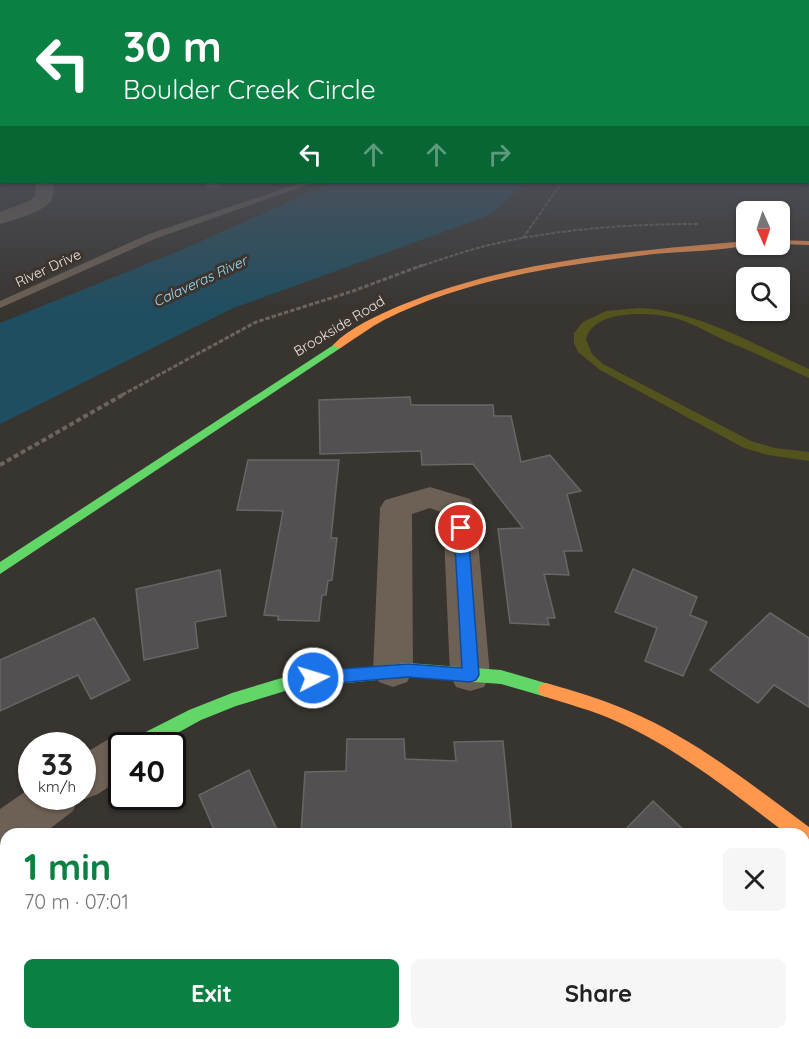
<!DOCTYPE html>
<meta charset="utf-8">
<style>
body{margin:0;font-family:Quicksand,sans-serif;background:#f6f6f6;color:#222;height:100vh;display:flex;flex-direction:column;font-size:22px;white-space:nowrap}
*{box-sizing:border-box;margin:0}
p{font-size:20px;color:#767676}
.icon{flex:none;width:33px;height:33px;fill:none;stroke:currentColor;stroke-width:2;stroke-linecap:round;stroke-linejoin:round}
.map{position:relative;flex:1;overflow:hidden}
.sheet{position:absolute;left:0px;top:828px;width:810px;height:212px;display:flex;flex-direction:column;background:#fff;border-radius:18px 18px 0 0;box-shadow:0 2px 4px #0004}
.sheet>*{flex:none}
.hud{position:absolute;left:0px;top:0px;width:810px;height:183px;box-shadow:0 2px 4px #0004;background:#0b8043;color:#fff;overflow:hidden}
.needle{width:39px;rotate:177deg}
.fabs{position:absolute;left:736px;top:201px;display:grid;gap:12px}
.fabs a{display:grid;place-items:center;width:54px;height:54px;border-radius:9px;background:#fff;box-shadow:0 2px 4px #0004;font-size:30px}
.speed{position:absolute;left:18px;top:732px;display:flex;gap:12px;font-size:30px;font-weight:700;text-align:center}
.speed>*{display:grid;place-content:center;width:78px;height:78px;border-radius:50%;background:#fff;box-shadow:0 2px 4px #0004;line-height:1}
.speed small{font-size:15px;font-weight:400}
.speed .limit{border:3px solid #111;border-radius:9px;background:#fff;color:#111}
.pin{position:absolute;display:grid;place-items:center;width:51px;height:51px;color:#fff;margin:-26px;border:3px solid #fff;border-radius:50%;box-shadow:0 2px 6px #0007}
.me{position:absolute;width:66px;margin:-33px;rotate:85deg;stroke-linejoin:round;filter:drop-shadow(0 0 4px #0008)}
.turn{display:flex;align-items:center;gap:21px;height:126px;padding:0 24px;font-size:27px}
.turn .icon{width:78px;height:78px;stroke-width:2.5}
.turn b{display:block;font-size:42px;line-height:51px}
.lanes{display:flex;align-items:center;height:57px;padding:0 24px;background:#0003;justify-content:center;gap:30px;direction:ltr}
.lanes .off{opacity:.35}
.round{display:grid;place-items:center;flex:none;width:63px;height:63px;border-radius:9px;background:#f6f6f6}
.head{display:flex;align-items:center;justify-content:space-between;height:102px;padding:0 24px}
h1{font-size:36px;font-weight:700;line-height:45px;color:#0b8043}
.cta{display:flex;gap:12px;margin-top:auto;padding:12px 24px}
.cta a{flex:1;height:69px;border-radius:9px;background:#0b8043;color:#fff;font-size:24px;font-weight:700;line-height:69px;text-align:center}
.cta a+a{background:#f6f6f6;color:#222}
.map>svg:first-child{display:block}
.green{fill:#52531d}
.water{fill:#1f4e60}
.building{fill:#525050;stroke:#686666;stroke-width:1.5}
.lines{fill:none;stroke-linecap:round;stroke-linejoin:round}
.path-far2{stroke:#6d655d;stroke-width:2;stroke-dasharray:4 1.5;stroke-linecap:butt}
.path-far1{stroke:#6d655d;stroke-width:3;stroke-dasharray:4.5 2;stroke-linecap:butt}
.path{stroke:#6d655d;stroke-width:4;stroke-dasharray:5 3;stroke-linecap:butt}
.lane{fill:#6d6054;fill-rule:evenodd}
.street{fill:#6d6054;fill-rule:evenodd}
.fast{fill:#63d668;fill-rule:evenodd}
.slow{fill:#ff974d;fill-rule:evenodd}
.route{fill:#1a73e8;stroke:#114b97;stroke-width:1.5}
.labels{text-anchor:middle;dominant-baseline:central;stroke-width:6;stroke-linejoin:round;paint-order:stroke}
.far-street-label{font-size:14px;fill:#ebe6e2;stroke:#3c342d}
.far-water-label{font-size:14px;font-style:italic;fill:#9adfff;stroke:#3c342d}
</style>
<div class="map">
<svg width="809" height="1039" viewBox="0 0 809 1039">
<rect width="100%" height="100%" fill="#383430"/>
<path class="green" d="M639 308C697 310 756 346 809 369V378C781 365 753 352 724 340 709 333 694 324 678 319 655 312 594 308 586 339L592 354 603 364 751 441 775 448 809 452V461L768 455 744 448 600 370 578 352 574 343V333L583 322 606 311Z"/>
<path class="water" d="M333 182H526L490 215 231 309 0 424V323L179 251Z"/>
<g class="building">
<path d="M410 397 411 405H493L494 416H511L521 462 550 455 581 491 567 494 582 551H564L569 575 544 574 555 618H547L549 625 510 623 498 529 523 528 473 464 422 465 421 451 320 454 319 400Z"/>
<path d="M248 460H339L331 538H337L332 580 328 581 326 595H322L319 621 278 620V616L264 615 283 511 237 510Z"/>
<path d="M633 569 697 597 690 615 707 622 683 676 645 661 657 628 615 612Z"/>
<path d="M220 570 226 616 195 622 198 648 144 660 136 589Z"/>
<path d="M770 613 809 638V707L774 685 758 703 710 670Z"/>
<path d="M94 618 130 680 91 699 78 675 0 711V660Z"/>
<path d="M347 739H404L405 759 456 761 454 742 503 741 512 834H301L305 772 346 771Z"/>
<path d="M249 770 279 834H216L199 795Z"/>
<path d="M653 801 688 834H621Z"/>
</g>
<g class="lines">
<g class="path-far2">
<path d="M523 238 562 182"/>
<path d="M418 267C442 259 465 251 489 245 557 229 628 224 698 224"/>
</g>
<path class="path-far1" d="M122 395 256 322 353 291 423 265"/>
<path class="path" d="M0 465 124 394"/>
<path class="lane" d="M304 182H315L157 238 0 308V301L149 234Z"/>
<g class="street">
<rect x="0" y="165" width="2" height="5"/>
<path d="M36 182H52C53 186 54 192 53 196 50 211 13 220 0 224V212L29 201 35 196Z"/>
<path d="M204 182H220L221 183 218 187H206Z"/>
<path d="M430 487 470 499 475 507 490 675 484 687 470 691 456 687 450 675 443 513 430 508 412 514 413 671 407 682 393 687 379 682 373 671 380 508 385 500Z"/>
<path d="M122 735 137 740 140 746H122V778L98 794 82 800 79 798 73 811 43 834H6V858L0 860V809L32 787V796H82V755L107 740Z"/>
</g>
<g class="fast">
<path d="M338 342 343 345 342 347 0 574V562Z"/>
<path d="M408 663 501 670 552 685 554 690 552 695 546 697 501 684 408 677 295 688 236 706 201 720 154 746H127L130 740 189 710 232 693 295 674Z"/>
</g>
<g class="slow">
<path d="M780 240 809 241V245L780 244Z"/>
<path d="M747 241V244L750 245C719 251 686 251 654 254 563 265 467 278 384 320 369 328 356 338 342 347L338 348 333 345C350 327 377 316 399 306 509 260 630 251 747 241Z"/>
<path d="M546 683C574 691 602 699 629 711 695 739 752 785 809 827V841L804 843V834H787C733 793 680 750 618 722 593 710 566 704 540 695L538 690 540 685Z"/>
</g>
</g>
<linearGradient id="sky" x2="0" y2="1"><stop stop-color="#1f1d1a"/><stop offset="0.53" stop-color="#4d5059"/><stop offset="1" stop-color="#4d5059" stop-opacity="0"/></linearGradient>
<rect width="809" height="311" fill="url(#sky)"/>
<path class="route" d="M461 524 468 528 479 675 476 680 470 682 408 677 313 685 307 683 304 678 307 673 313 671 408 664 462 668 454 528Z"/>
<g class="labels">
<g class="far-street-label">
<text transform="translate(48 268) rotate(-25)">River Drive</text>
<text transform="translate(339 326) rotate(-31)">Brookside Road</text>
</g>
<g class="far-water-label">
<text transform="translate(200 281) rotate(-25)">Calaveras River</text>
</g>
</g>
</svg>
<div class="fabs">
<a><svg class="needle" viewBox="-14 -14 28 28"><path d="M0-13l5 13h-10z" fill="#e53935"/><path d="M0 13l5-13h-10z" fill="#767676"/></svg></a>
<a><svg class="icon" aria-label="search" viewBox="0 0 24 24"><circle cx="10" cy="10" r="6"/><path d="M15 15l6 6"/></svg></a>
</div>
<div class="speed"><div>33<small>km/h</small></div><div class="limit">40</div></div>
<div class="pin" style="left:461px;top:528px;background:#d93025"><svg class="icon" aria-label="arrive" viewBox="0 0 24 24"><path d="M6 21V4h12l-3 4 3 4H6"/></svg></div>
<svg class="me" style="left:313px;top:678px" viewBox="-20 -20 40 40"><circle r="17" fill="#1a73e8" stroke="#fff" stroke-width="3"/><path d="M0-11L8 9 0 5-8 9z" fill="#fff"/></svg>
<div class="hud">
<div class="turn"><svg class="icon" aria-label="left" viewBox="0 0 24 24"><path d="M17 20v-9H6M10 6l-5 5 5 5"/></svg><div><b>30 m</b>Boulder Creek Circle</div></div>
<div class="lanes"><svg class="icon" aria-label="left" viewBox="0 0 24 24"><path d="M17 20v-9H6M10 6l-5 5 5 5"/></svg><svg class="icon off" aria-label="ahead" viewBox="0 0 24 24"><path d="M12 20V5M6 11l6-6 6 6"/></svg><svg class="icon off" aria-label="ahead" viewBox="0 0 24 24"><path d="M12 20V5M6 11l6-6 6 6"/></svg><svg class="icon off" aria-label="right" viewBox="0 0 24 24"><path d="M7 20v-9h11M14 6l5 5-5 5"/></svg></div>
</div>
<section class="sheet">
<div class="head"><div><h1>1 min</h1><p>70 m · 07:01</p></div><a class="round"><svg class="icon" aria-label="close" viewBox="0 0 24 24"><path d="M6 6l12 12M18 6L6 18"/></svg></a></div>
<div class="cta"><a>Exit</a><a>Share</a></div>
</section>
</div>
